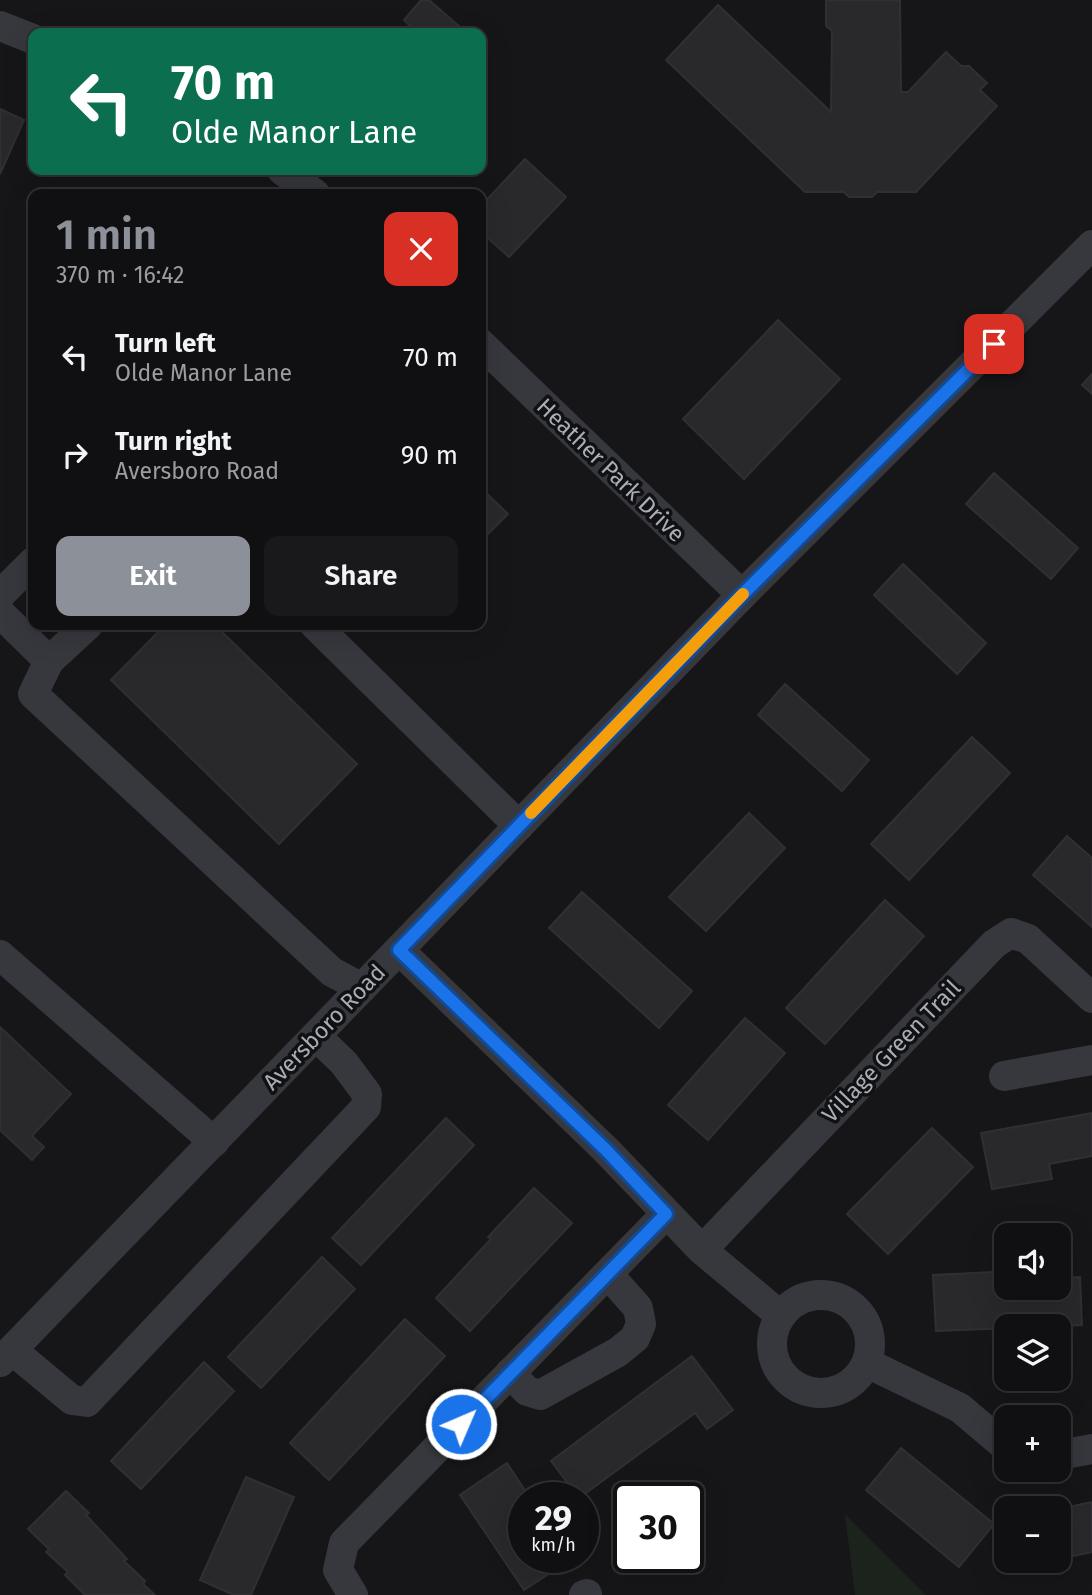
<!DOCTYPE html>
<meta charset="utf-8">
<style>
body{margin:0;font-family:"Fira Sans",sans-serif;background:#19191b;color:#f1f3f6;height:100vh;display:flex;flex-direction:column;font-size:26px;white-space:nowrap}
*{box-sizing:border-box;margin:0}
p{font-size:23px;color:#9c9d9f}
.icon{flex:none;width:38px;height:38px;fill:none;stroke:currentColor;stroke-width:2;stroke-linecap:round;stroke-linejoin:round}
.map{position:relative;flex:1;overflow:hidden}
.sheet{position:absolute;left:28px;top:189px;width:458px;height:441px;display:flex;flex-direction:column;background:#101012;border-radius:14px;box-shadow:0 7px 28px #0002,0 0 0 2px #303032}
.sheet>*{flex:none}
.banner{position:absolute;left:28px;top:28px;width:458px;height:147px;border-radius:14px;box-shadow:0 7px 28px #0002,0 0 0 2px #303032;background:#0b6e4f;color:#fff;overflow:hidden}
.controls{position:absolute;left:994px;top:1223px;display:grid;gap:14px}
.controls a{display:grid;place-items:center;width:77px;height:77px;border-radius:14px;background:#101012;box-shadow:0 7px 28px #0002,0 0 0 2px #303032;font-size:35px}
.speed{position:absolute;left:508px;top:1482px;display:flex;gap:14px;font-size:35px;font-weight:700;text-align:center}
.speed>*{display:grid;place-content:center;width:91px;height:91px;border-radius:50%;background:#101012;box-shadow:0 7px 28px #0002,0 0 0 2px #303032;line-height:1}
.speed small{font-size:18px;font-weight:400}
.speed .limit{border:4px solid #111;border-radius:10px;background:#fff;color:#111}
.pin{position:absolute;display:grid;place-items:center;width:60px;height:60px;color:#fff;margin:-30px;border-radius:14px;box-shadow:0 4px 10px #0006}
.me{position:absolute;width:77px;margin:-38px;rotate:45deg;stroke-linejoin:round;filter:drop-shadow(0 0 5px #0008)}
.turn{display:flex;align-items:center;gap:24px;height:147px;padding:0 28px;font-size:32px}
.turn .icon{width:91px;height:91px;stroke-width:2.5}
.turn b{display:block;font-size:49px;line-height:60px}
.round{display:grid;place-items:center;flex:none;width:74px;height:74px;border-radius:14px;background:#19191b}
.head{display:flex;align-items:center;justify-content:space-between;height:119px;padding:0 28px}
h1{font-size:42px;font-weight:600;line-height:52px;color:#8c9099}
.action{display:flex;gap:14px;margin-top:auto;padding:14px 28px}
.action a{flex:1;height:80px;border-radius:14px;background:#8c9099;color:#fff;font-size:28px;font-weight:600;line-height:80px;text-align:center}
.action a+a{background:#19191b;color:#f1f3f6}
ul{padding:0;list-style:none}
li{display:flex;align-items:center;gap:21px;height:98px;padding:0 28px}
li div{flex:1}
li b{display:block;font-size:26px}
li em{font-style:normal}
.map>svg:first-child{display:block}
.green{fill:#1c231d}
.building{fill:#29292c;stroke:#303034;stroke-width:2}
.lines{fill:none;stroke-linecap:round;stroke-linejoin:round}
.minor{stroke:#37383d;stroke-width:30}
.route-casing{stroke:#114b97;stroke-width:18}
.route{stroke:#1a73e8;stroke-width:12}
.slow{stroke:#f59e0b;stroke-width:12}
.labels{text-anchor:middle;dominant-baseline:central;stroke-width:7;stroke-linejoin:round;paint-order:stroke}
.street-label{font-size:23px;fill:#a8adb8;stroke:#111113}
</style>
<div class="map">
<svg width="1092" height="1595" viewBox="0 0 1092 1595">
<rect width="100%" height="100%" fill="#161618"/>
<path class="green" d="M845 1514 926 1595H855Z"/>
<g class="building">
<path d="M421 0H429L467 33H408L412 28 404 20Z"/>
<path d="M826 0H900L901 92H908L946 52 961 66H969L987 83 980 90 997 106 916 192H877L872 197H849L844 192H805L666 60 718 5 831 112 832 31 826 26Z"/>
<path d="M0 109 24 120 0 174Z"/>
<path d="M525 159 566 197 509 257 481 232V206Z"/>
<path d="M778 320 840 379 744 479 683 419Z"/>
<path d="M1092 374V394L1082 385Z"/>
<path d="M994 473 1078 548 1051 579 966 504Z"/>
<path d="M481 488 508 514 481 541Z"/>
<path d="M903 564 986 643 957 674 874 595Z"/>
<path d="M165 625H215L357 764 279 844 111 680Z"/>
<path d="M785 684 869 760 842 791 758 715Z"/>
<path d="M972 737 1010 773 909 880 871 844Z"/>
<path d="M749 813 785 848 706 931 669 897Z"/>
<path d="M1067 836 1092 858V927L1033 875Z"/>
<path d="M582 892 692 991 659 1028 549 928Z"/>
<path d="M885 900 924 936 825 1044 786 1008Z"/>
<path d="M745 1018 785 1053 708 1140 668 1105Z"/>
<path d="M0 1027 71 1094 32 1136 44 1147 32 1160 0 1130Z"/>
<path d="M1092 1113V1156L1049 1164 1052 1179 992 1189 981 1133Z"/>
<path d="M446 1118 474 1145 361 1265 332 1238Z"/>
<path d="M932 1128 973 1167 888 1254 847 1214Z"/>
<path d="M534 1188 572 1223 470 1331 436 1298 491 1239 488 1237Z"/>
<path d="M322 1257 355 1289 261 1388 228 1357Z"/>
<path d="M993 1272V1281H1006V1288H1059V1278L1080 1277 1082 1325 936 1331 933 1275Z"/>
<path d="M405 1319 445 1356 329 1480 290 1443Z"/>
<path d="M692 1356 733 1410 707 1429 695 1413 579 1498 551 1461Z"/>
<path d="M204 1362 234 1391 141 1489 111 1461Z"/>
<path d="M901 1448 994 1524 959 1567 866 1490Z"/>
<path d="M507 1463 530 1498H523V1558L571 1559 524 1590 460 1495Z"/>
<path d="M246 1477 294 1497 251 1595H234L200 1580Z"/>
<path d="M66 1491 89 1513 86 1515 127 1559 124 1561 145 1581 143 1584 155 1595H85L65 1575 68 1572 46 1552 49 1549 28 1529Z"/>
<path d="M1092 1502V1552L1059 1559V1509Z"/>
<path d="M1021 1561H1049L1022 1567Z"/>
</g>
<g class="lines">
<g class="minor">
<path d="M0 26 33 39"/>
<path d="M282 170 315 194"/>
<path d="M481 344 742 595"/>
<path d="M0 595 33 562"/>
<path d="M0 613 49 661"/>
<path d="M88 625 49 661 33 694 332 972 362 988"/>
<path d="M315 625 519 826"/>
<path d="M399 950 606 1150 702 1250 781 1316"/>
<path d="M0 955 214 1142"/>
<path d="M1004 1076 1092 1060"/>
<path d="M702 1250 994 944 1011 933 1028 939 1092 998"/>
<circle cx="821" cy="1344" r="49"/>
<path d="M12 1350 72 1400 87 1402 366 1107 367 1094 344 1063 316 1036"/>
<path d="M0 1362 742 595 1092 245"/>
<path d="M867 1363 960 1408 1006 1447"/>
<path d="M510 1373 527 1391 540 1395 618 1352 635 1338 641 1324 638 1308 608 1274"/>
<path d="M1059 1455 1092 1449"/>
<path d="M353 1595 338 1570 344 1543 666 1214"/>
<path d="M584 1595 587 1594"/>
</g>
</g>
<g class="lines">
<defs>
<path id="route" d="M461 1424 666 1214 606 1150 399 950 742 595 994 344"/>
</defs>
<use href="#route" class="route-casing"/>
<use href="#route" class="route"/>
<path class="slow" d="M531 813 743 594"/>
</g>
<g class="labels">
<g class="street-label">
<text transform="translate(611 470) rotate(44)">Heather Park Drive</text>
<text transform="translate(324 1027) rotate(-46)">Aversboro Road</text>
<text transform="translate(891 1051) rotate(-46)">Village Green Trail</text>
</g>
</g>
</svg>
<div class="controls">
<a><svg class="icon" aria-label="sound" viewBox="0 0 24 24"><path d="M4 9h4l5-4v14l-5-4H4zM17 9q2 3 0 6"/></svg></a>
<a><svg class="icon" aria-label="layers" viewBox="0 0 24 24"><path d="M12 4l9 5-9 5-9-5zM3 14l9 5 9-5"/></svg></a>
<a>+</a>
<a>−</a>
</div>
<div class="speed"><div>29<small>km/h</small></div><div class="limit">30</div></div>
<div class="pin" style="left:994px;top:344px;background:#d93025"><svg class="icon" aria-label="arrive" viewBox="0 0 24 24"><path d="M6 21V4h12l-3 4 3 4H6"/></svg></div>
<svg class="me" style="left:461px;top:1424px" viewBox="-20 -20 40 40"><circle r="17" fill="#1a73e8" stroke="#fff" stroke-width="3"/><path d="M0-11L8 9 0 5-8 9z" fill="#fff"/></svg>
<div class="banner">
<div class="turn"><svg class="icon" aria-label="left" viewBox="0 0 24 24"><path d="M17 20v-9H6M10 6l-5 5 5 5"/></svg><div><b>70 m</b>Olde Manor Lane</div></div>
</div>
<section class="sheet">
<div class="head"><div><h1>1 min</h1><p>370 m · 16:42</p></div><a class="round" style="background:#d93025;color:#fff"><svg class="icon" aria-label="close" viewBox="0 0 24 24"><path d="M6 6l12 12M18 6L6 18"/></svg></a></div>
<ul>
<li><svg class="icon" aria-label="left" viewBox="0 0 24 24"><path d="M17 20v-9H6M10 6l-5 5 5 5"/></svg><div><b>Turn left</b><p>Olde Manor Lane</p></div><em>70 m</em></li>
<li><svg class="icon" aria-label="right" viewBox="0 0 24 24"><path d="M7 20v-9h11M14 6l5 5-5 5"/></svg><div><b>Turn right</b><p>Aversboro Road</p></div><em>90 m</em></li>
</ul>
<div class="action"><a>Exit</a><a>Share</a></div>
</section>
</div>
